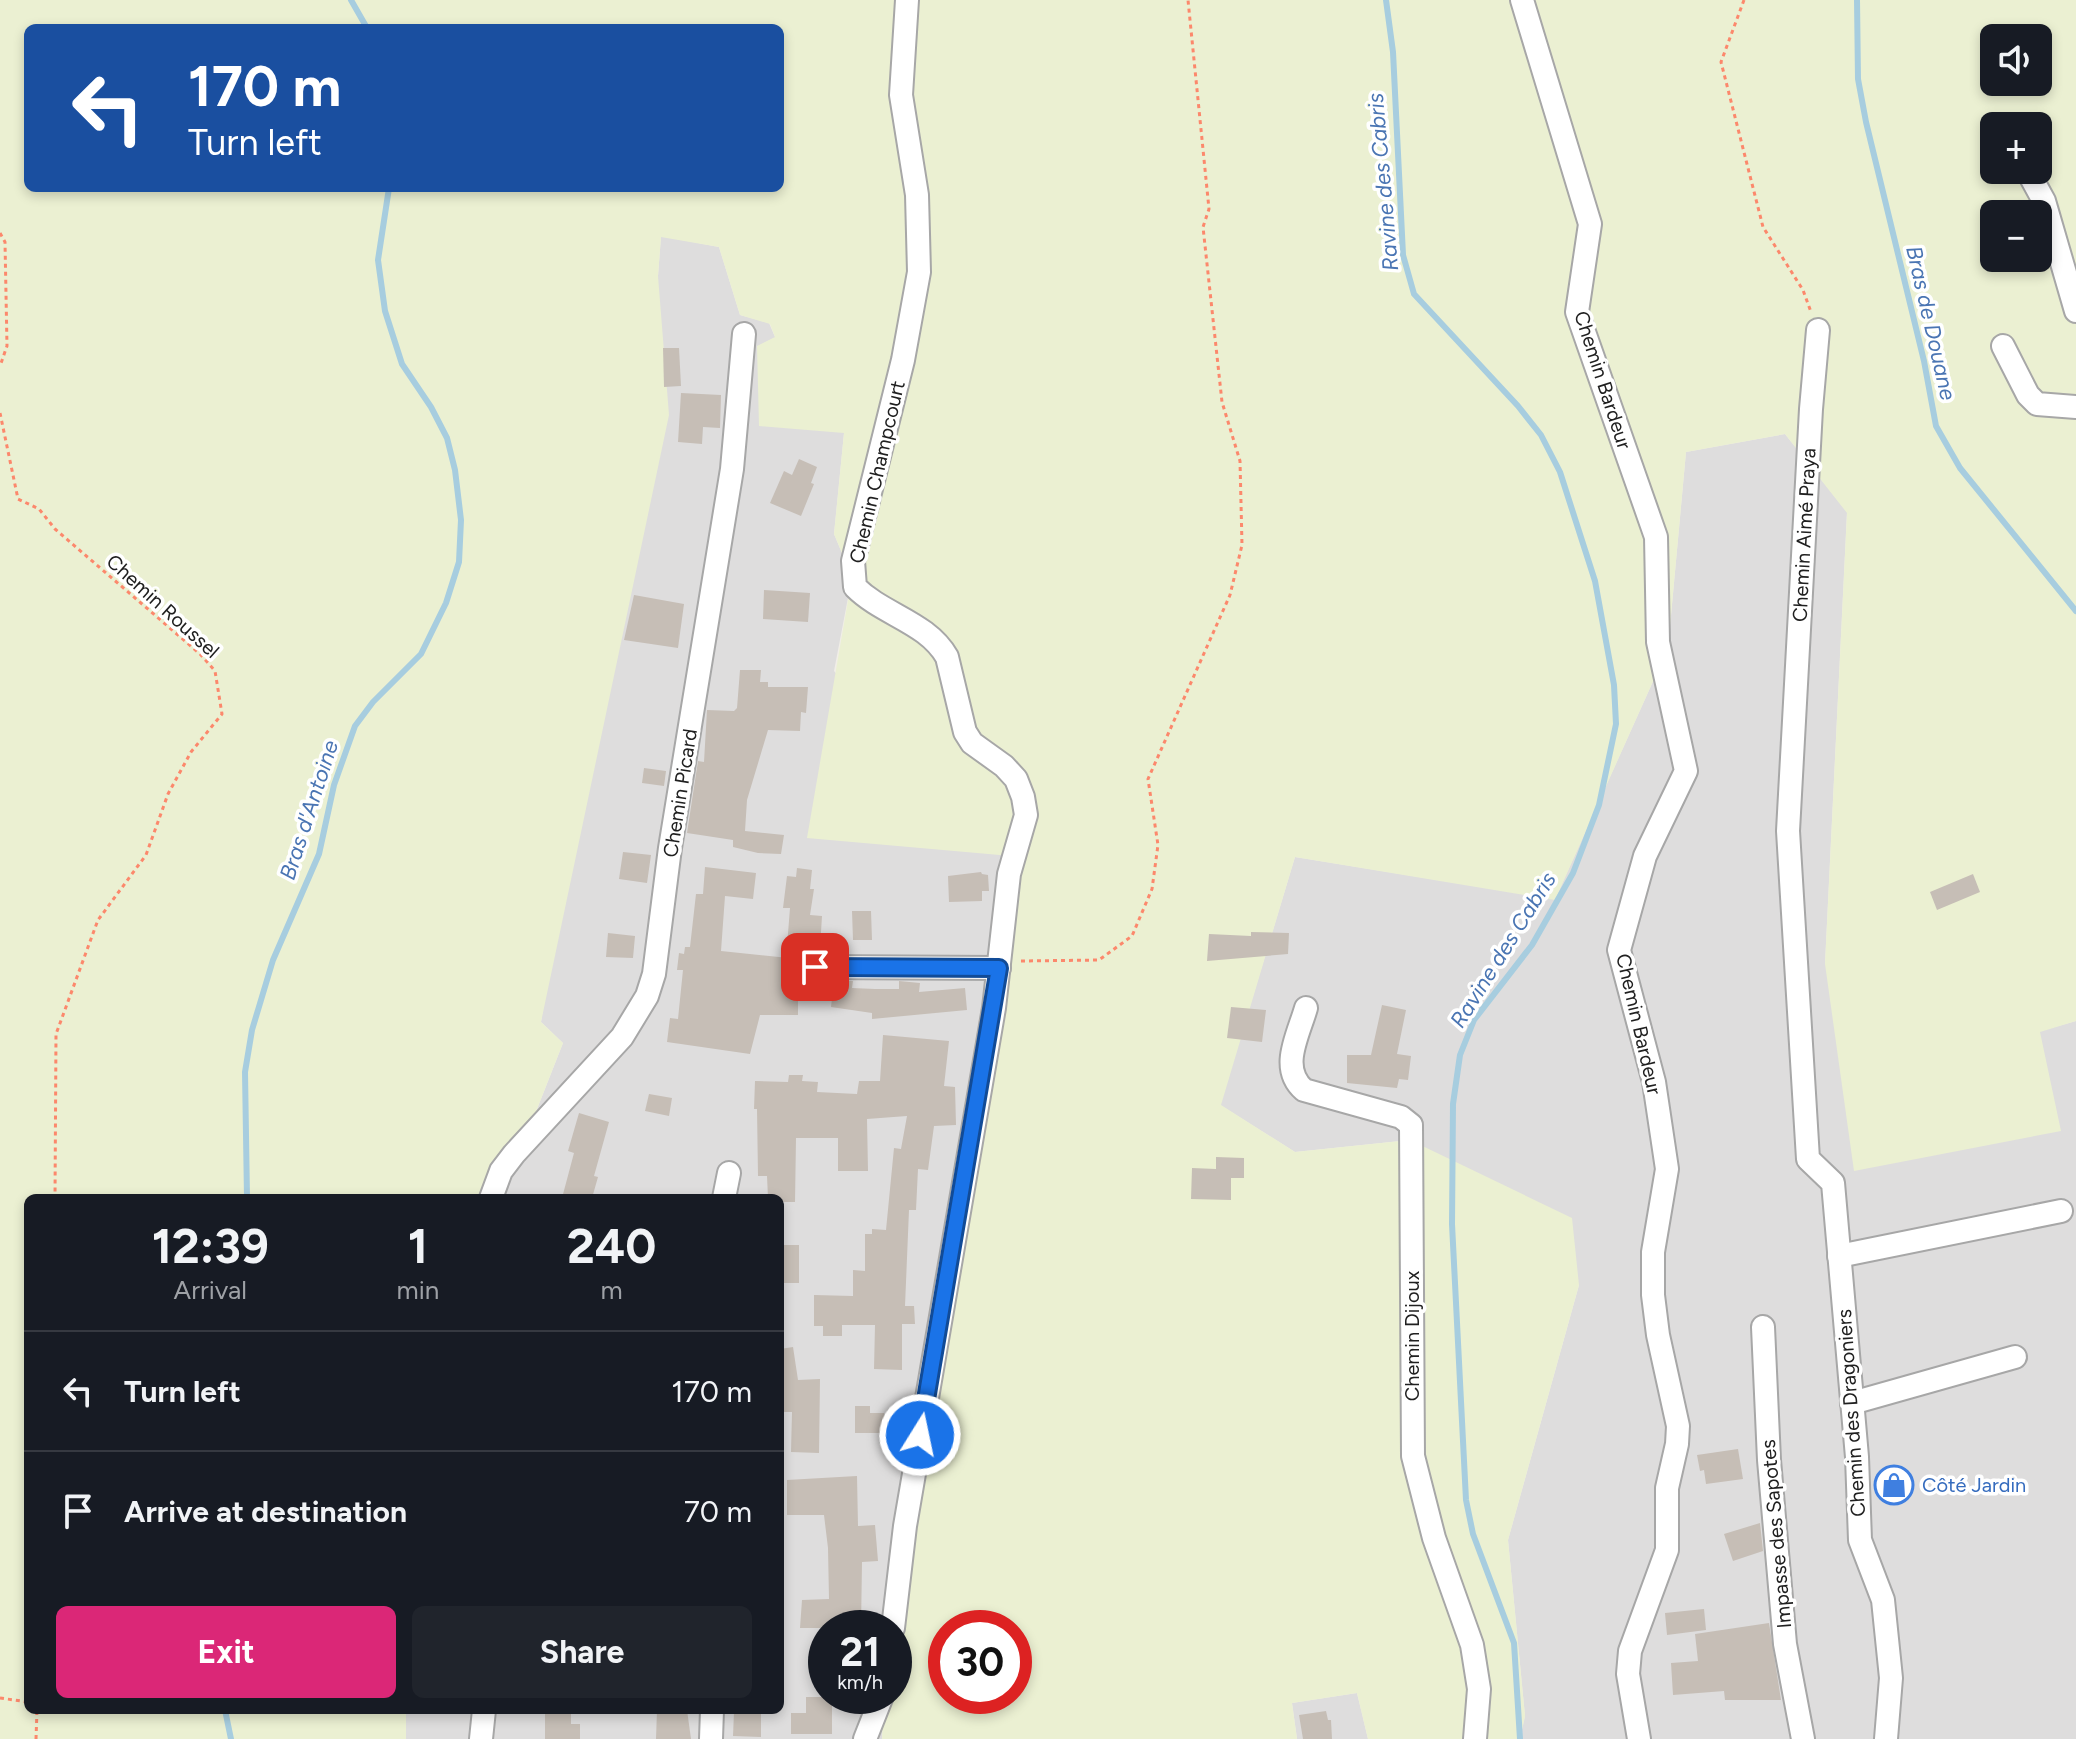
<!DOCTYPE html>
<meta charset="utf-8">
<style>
body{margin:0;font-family:Figtree,sans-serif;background:#20242c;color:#f1f3f6;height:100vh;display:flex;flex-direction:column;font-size:30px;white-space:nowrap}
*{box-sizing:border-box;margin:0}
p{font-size:26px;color:#9ea1a6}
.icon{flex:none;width:44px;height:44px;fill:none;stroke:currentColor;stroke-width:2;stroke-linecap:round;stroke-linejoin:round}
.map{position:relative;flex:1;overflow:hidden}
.side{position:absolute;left:24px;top:1194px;width:760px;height:520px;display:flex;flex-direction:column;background:#171b24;border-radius:12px;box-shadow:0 4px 12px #0003}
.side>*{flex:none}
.banner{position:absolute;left:24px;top:24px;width:760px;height:168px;border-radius:12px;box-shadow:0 4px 12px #0003;background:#1a4fa0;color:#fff;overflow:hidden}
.tools{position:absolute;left:1980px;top:24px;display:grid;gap:16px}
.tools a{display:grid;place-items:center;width:72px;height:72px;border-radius:12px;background:#171b24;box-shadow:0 4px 12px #0003;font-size:40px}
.speed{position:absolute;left:808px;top:1610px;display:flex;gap:16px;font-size:40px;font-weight:700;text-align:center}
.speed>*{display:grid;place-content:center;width:104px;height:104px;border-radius:50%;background:#171b24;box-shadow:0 4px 12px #0003;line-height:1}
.speed small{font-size:20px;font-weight:400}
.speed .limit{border:12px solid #d22;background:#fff;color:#111}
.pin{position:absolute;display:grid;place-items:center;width:68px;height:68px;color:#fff;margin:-34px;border-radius:16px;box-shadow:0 4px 12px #0006}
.me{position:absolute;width:88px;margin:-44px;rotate:10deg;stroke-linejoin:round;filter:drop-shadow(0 0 6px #0008)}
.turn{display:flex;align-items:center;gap:28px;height:168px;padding:0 32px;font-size:36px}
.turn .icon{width:104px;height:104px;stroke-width:2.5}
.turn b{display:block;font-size:56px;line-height:68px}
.eta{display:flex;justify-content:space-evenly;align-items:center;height:136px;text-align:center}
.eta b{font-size:48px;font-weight:700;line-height:56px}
.cta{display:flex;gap:16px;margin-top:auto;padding:16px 32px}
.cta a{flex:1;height:92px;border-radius:12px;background:#db2777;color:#fff;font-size:32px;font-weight:700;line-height:92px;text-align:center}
.cta a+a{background:#20242c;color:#f1f3f6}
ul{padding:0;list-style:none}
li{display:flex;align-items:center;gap:24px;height:120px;padding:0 32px;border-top:2px solid #363941}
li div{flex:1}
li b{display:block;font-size:30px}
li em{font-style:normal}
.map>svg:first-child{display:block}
.residential{fill:#dedddd}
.farmland{fill:#ebf0d2;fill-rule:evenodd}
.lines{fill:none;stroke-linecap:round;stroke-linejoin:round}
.stream{stroke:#a7cddf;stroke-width:6}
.building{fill:#c6beb6}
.street-casing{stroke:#a7a7a7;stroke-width:26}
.path{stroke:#fc886c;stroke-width:3;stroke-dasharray:4 4;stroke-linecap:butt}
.street{stroke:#fff;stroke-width:22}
.route-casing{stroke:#114b97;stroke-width:20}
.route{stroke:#1a73e8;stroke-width:14}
.labels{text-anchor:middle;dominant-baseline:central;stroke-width:7;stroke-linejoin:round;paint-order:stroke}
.street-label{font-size:20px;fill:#202020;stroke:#fff}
.shop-label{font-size:20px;fill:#366cbe;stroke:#fff;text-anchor:start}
.water-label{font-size:22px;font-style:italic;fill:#4a75b3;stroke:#fff}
</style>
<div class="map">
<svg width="2076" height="1739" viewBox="0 0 2076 1739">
<rect width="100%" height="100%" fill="#f1eee7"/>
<g class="residential">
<path d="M661 236 719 247 740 315 769 323 775 337 844 433 834 534 852 577 834 671 1000 855 1012 857 892 1628H826V1696H884L882 1739H406V1710H780V1198H502L563 1043 541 1022 658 276Z"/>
<path d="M1785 434 1847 512 1825 964 2040 1031 2076 1021V1739H1520L1525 1716 1508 1540 1579 1285 1410 1140 1295 1152 1220 1105 1295 857 1555 899 1668 648 1686 452Z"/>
<path d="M1357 1693 1368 1739H1297L1292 1703Z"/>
</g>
<path class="farmland" d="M0 0H2076V1021L2040 1032 2061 1131 1854 1171 1825 964 1847 513 1785 434 1686 452 1668 648 1555 900 1295 857 1221 1105 1295 1152 1410 1140 1572 1218 1579 1285 1508 1540 1525 1716 1520 1739H1368L1357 1693 1292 1703 1297 1739H882L884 1696H894V1628L1011 856 807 838 852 577 834 534 844 433 759 426 757 346 775 337 770 324 740 315 719 247 661 237 658 276 669 415 541 1022 563 1043 502 1198H28V1710H406V1739H0ZM28 28H780V188H28ZM1994 38H2038V82H1994ZM1994 126H2038V170H1994ZM1994 214H2038V258H1994ZM946 1628H1014V1696H946Z"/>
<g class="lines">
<g class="stream">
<path d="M351 0 367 28"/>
<path d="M1386 0 1393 52 1403 255 1414 294 1518 406 1541 435 1560 472 1595 581 1614 685 1616 724 1599 805 1573 873 1532 945 1474 1020 1460 1055 1453 1104 1452 1224 1466 1500 1473 1534 1514 1643 1520 1739"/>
<path d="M1857 0 1858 79 1866 122 1924 361 1936 426 1960 468 2076 611"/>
<path d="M247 1198 245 1072 252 1030 273 960 319 854 334 785 355 726 373 702 421 654 446 603 459 562 461 520 455 470 447 438 431 407 402 364 385 311 378 260 389 188"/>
<path d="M225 1710 231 1739"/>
</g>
</g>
<g class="building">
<path d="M663 348H679L681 386 664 387Z"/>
<path d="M681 393 721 395 720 428 703 427 702 444 678 442Z"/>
<path d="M799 459 817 467 811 483 814 484 801 516 770 503 784 471 792 475Z"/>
<path d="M764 590 810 593 808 622 763 619Z"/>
<path d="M634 595 684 604 678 648 624 640Z"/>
<path d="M740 670H761L760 682H768V687H808L806 713 801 712 800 731 768 730 747 800 745 831 784 835 781 854 758 853 733 847V840L687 833 698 761 704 762 707 710 734 711 737 708Z"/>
<path d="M644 768 666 771 664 786 642 783Z"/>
<path d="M623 852 651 855 647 883 619 879Z"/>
<path d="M705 867 756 873 753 899 725 896 721 951 798 959V1015H760L750 1054 667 1042 670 1018 678 1019 683 970H677L679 953 684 954 685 947H690L696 894H703Z"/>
<path d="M797 868 812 870 810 889H814L810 915 822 916 820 948 787 946 790 908H783L787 876 796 877Z"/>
<path d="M981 872 982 874 988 875 989 891H982V901L949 902 948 876Z"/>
<path d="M1973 874 1980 892 1937 910 1930 892Z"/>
<path d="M852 911H871L872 940H853Z"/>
<path d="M1251 932 1289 933 1288 954 1207 961 1209 934 1251 936Z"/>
<path d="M608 933 635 936 633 958 606 957Z"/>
<path d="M834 981H853L852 988 875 989H899V981L920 983 919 992 965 988 967 1010 872 1019V1013L831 1007Z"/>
<path d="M1382 1005 1406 1010 1397 1054 1411 1056 1408 1080 1399 1079 1397 1088 1347 1083V1055H1371Z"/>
<path d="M1231 1007 1266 1010 1262 1042 1227 1038Z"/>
<path d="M883 1035 949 1041 944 1086 955 1087 956 1125 934 1126 928 1170 918 1169 916 1210H909L905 1306H914L915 1324H902V1370L874 1369 875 1325H842V1336H823V1326H814V1295L853 1296V1270L865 1271V1234H872V1229L886 1230 894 1148 901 1149 907 1116 867 1119 868 1171H838V1138H796L795 1202H780V1198H768L767 1176H758L757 1109H754L755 1081 788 1082 789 1075H803L802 1081 818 1082 817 1092 857 1094 859 1081H880Z"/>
<path d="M649 1094 672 1098 669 1116 645 1111Z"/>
<path d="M579 1113 609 1122 594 1176 598 1177 592 1198H562L574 1153 568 1151Z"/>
<path d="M1216 1157 1244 1158V1178H1231V1200L1191 1199 1192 1168 1216 1169Z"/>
<rect x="780" y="1245" width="19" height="38"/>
<path d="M793 1347 798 1380 820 1379 819 1453 791 1452 792 1412H780V1349Z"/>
<path d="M855 1406H870V1413H884L885 1433H855Z"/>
<path d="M1738 1449 1743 1479 1706 1484 1704 1470 1700 1471 1697 1455Z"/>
<path d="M857 1476 858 1526 875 1525 878 1561 862 1562 861 1628H800L802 1600 829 1599 828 1548 824 1515H787V1480Z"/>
<path d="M1760 1523 1763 1551 1733 1561 1724 1534Z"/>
<path d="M1704 1609 1706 1630 1667 1635 1665 1613Z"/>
<path d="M1769 1623 1781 1700H1725L1724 1691 1673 1695 1671 1663 1698 1661 1695 1634Z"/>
<path d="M806 1697H832V1734H791V1713H806Z"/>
<path d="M571 1710V1724H580V1739H545V1711Z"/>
<path d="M657 1710H687L691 1739H656Z"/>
<path d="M1326 1711 1328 1720H1331L1332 1739H1303L1299 1715Z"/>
<path d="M734 1712 761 1713V1737L733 1736Z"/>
</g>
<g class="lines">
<defs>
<g id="street">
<path d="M1522 0 1590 224 1577 312 1656 537 1658 642 1686 771 1645 856 1619 950 1654 1082 1667 1169 1653 1252V1295L1658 1335 1678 1426 1677 1444 1667 1488V1550L1630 1651 1628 1674 1639 1739"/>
<path d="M2027 170 2044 201 2076 311"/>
<path d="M1818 330 1811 409 1788 831 1808 1159 1833 1183 1857 1457 1860 1540 1883 1600 1891 1678 1886 1739"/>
<path d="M2003 346 2028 395 2037 404 2076 407"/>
<path d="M815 967 999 968"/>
<path d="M1306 1008C1298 1036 1279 1068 1304 1090L1401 1117 1411 1125 1413 1456 1434 1538 1472 1645 1479 1689 1475 1739"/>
<path d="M491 1198 501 1171 514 1154 622 1037 647 996 654 974 670 848 732 469 744 334"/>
<path d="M724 1198 729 1173"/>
<path d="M1839 1256 2061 1211"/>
<path d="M1763 1327 1769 1460 1785 1644 1803 1739"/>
<path d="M1852 1403 2015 1357"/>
<path d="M893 1628 905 1526 994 1008 1009 874 1026 815 1023 797 1016 779 1004 766 972 743 965 732 947 657C927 622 883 615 855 587L853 561 903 360 919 272 917 195 901 95 907 0"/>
<path d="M481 1739 484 1710"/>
<path d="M711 1739 712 1710"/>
<path d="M865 1739 882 1696"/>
</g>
</defs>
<use href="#street" class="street-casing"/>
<g class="path">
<path d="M1744 0 1721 62 1763 227 1803 290 1811 312"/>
<path d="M0 233 5 242 7 346 0 366"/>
<path d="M0 413 18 499 39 509 55 529 200 654 215 671 222 714 191 752 168 794 146 855 98 920 56 1034 55 1198"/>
<path d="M1021 961 1099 960 1132 936 1152 889 1158 845 1148 779 1230 595 1242 545 1240 461 1222 402 1203 227 1209 209 1188 0"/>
<path d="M0 1698 28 1702"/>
<path d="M36 1739 37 1710"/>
</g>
<use href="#street" class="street"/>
</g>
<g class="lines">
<defs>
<path id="route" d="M815 967 999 968 920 1435"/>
</defs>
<use href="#route" class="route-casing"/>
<use href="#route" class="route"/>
</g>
<defs>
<symbol id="shop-ring" viewBox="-11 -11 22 22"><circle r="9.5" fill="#fff" stroke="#3f7fe0" stroke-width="1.5"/><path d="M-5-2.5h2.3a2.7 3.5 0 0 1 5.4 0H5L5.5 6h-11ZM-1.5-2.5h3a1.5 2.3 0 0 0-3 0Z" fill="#3f7fe0"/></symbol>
</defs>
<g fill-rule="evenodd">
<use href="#shop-ring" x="1872" y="1463" width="44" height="44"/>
</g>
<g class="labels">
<g class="street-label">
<text transform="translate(1603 380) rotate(72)">Chemin Bardeur</text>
<text transform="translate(877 472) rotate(-77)">Chemin Champcourt</text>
<text transform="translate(1804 535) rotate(-87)">Chemin Aimé Praya</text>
<text transform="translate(163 606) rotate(42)">Chemin Roussel</text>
<text transform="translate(680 793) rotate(-81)">Chemin Picard</text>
<text transform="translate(1639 1024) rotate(77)">Chemin Bardeur</text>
<text transform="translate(1412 1336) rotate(-90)">Chemin Dijoux</text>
<text transform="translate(1851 1413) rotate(-94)">Chemin des Dragoniers</text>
<text transform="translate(1776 1534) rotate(-95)">Impasse des Sapotes</text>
</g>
<g class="shop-label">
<text x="1922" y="1485">Côté Jardin</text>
</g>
<g class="water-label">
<text transform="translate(1383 182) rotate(-95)">Ravine des Cabris</text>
<text transform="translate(1931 323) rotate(77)">Bras de Douane</text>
<text transform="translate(309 810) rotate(-72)">Bras d'Antoine</text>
<text transform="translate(1503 950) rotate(-58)">Ravine des Cabris</text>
</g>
</g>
</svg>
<div class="tools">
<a><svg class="icon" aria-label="sound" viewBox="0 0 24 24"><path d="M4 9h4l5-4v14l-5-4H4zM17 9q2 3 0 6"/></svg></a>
<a>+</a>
<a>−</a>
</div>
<div class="speed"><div>21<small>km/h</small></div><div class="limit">30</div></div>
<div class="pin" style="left:815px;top:967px;background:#d93025"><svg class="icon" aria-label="arrive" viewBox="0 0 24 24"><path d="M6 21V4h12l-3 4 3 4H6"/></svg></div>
<svg class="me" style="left:920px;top:1435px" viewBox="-20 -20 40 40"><circle r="17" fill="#1a73e8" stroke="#fff" stroke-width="3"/><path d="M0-11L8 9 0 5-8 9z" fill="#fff"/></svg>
<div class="banner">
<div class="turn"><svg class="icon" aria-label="left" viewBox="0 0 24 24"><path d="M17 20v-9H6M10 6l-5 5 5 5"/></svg><div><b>170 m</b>Turn left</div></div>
</div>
<section class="side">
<div class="eta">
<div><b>12:39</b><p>Arrival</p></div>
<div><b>1</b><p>min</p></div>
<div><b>240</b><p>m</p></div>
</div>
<ul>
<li><svg class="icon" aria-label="left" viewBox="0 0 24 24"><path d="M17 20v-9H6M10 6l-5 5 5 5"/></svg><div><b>Turn left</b></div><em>170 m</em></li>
<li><svg class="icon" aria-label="arrive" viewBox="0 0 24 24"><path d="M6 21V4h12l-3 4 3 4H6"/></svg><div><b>Arrive at destination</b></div><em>70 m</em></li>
</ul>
<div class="cta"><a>Exit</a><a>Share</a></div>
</section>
</div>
